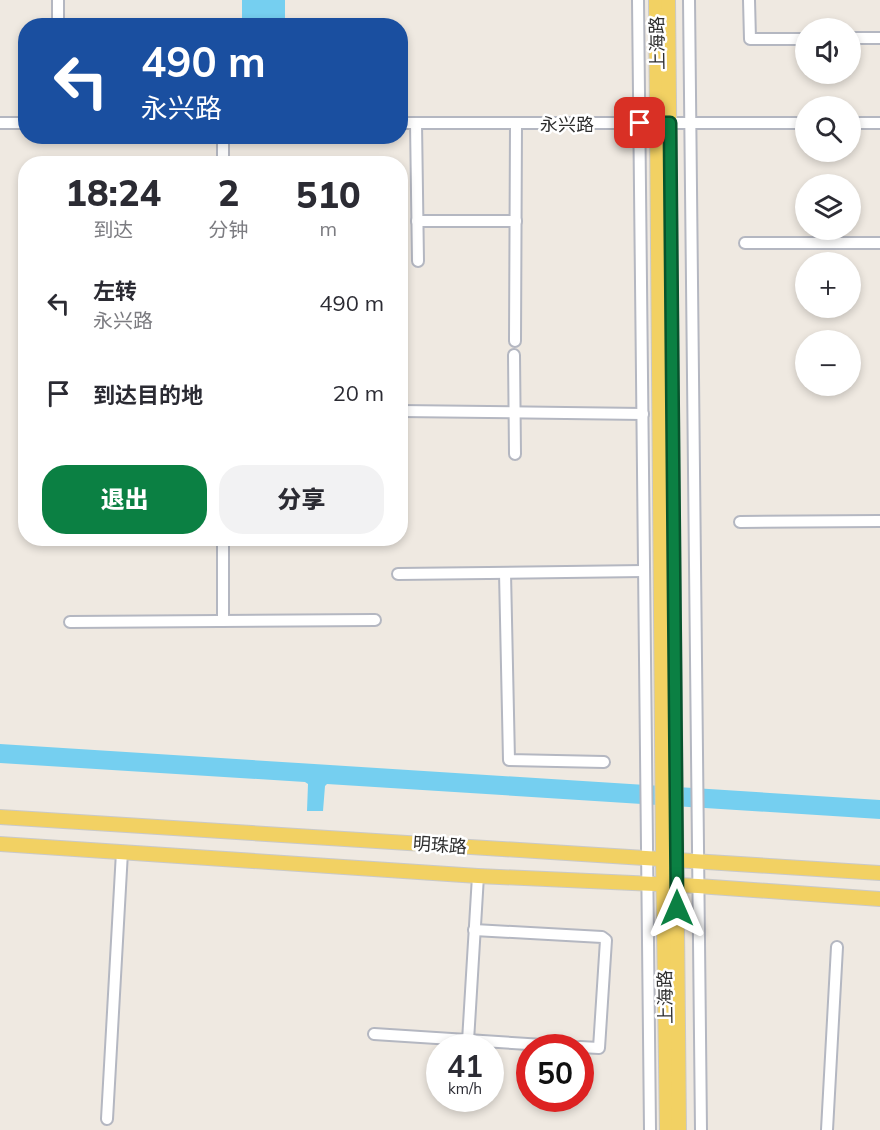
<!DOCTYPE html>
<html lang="zh">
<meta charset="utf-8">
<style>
body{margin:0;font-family:Mulish,"Noto Sans SC",sans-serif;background:#f2f2f3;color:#2b2b33;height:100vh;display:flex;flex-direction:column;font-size:22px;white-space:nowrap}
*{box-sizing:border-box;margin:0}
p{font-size:20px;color:#7c7c81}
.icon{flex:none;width:33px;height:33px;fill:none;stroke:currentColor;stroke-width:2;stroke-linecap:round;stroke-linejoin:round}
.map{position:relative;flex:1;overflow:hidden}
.panel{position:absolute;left:18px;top:156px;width:390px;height:390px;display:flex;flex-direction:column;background:#fff;border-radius:24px;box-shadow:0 3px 9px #0003}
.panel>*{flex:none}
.guide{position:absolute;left:18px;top:18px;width:390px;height:126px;border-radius:24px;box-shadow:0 3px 9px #0003;background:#1a4fa0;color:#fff;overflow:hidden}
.controls{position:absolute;left:795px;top:18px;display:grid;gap:12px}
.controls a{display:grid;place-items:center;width:66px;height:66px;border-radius:50%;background:#fff;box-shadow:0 3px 9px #0003;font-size:30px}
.speed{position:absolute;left:426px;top:1034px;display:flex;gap:12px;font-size:30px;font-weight:700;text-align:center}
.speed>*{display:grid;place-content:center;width:78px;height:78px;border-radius:50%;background:#fff;box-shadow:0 3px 9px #0003;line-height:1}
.speed small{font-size:15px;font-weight:400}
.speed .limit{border:9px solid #d22;background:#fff;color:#111}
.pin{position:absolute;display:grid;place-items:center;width:51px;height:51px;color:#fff;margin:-26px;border-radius:12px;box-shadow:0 3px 9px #0006}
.me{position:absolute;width:66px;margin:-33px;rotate:0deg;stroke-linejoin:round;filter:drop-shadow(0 0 4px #0008)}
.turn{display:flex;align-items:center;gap:21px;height:126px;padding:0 24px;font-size:27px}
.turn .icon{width:78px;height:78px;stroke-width:2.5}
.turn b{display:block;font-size:42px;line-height:51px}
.eta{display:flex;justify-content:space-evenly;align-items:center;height:102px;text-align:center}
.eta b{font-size:36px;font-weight:800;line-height:42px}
.cta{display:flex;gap:12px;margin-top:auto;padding:12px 24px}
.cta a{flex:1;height:69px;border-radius:24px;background:#0b8043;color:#fff;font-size:24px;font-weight:800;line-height:69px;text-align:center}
.cta a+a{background:#f2f2f3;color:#2b2b33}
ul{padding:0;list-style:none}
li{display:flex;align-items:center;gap:18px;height:90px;padding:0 24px}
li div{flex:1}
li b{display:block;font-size:22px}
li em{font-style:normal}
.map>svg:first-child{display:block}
.water{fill:#75cff0}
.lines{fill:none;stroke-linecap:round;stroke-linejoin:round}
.minor-casing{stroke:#b4b7c1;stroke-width:14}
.major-casing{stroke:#c9c9c9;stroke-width:16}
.minor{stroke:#fff;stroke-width:10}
.major{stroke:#f2d163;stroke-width:14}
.route-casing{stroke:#07532c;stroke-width:15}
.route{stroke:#0b8043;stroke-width:10}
.labels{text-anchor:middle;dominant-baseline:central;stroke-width:5;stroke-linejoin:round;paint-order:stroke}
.street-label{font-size:18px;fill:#2e2e2e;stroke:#fff}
</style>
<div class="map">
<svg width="880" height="1130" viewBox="0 0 880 1130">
<rect width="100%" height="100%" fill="#efe9e1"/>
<g class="water">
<rect x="242" y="0" width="43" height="25"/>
<path d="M0 744 880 800V819L327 784 325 786 323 811H307L308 784 305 782 0 763Z"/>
</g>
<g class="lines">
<defs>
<g id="minor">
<path d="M58 0V26"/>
<path d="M638 0 650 1130"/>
<path d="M689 0 701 1130"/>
<path d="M749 0 750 39H806"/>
<path d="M850 38H880"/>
<path d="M0 123H26"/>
<path d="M400 123H806"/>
<path d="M416 123 418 261"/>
<path d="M850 123H880"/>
<path d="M223 136V164"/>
<path d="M417 221H516"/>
<path d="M745 243H880"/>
<path d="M515 341 516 124"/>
<path d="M514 355 515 454"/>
<path d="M400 411 643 414"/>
<path d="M740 522 880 521"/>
<path d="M223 538V621"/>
<path d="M505 573 509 760 604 762"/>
<path d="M398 574 644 571"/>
<path d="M70 622 375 620"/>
<path d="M474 930 602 937 606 940 599 1048 580 1047"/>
<path d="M374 1034 575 1047"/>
<path d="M468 1041 478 876"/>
<path d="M107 1119 122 852"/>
<path d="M827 1130 837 947"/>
</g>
<g id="major">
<path d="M656 0 663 859 667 1130"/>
<path d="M668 0 679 1130"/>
<path d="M0 817 880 873"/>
<path d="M0 844 478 876 698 886 880 899"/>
</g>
</defs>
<use href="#minor" class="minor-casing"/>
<use href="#major" class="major-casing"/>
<use href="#minor" class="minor"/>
<use href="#major" class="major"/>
</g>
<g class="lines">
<defs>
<path id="route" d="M640 123H670L677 908"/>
</defs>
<use href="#route" class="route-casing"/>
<use href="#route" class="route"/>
</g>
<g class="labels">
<g class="street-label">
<text transform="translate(657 43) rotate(-91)">上海路</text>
<text x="567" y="124">永兴路</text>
<text transform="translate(440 845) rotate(4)">明珠路</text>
<text transform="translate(665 997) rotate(-91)">上海路</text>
</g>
</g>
</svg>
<div class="controls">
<a><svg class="icon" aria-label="sound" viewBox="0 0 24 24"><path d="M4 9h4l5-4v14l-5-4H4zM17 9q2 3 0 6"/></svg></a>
<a><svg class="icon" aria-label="search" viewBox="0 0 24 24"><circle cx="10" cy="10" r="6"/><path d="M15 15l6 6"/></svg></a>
<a><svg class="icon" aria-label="layers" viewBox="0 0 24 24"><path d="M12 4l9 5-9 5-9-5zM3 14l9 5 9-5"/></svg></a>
<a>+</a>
<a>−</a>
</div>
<div class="speed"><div>41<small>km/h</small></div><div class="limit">50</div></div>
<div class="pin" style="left:640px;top:123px;background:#d93025"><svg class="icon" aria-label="arrive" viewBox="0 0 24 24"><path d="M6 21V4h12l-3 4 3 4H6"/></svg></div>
<svg class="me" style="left:677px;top:908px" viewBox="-20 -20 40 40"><path d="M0-17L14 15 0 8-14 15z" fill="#0b8043" stroke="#fff" stroke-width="4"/></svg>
<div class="guide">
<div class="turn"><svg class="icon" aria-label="left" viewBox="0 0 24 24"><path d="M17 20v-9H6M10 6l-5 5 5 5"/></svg><div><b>490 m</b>永兴路</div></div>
</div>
<section class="panel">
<div class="eta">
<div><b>18:24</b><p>到达</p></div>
<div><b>2</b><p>分钟</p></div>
<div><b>510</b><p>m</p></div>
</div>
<ul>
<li><svg class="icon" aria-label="left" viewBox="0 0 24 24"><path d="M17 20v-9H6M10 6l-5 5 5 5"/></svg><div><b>左转</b><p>永兴路</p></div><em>490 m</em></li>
<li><svg class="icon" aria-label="arrive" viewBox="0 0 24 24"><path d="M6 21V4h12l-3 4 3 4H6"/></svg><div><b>到达目的地</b></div><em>20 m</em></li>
</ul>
<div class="cta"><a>退出</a><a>分享</a></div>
</section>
</div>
